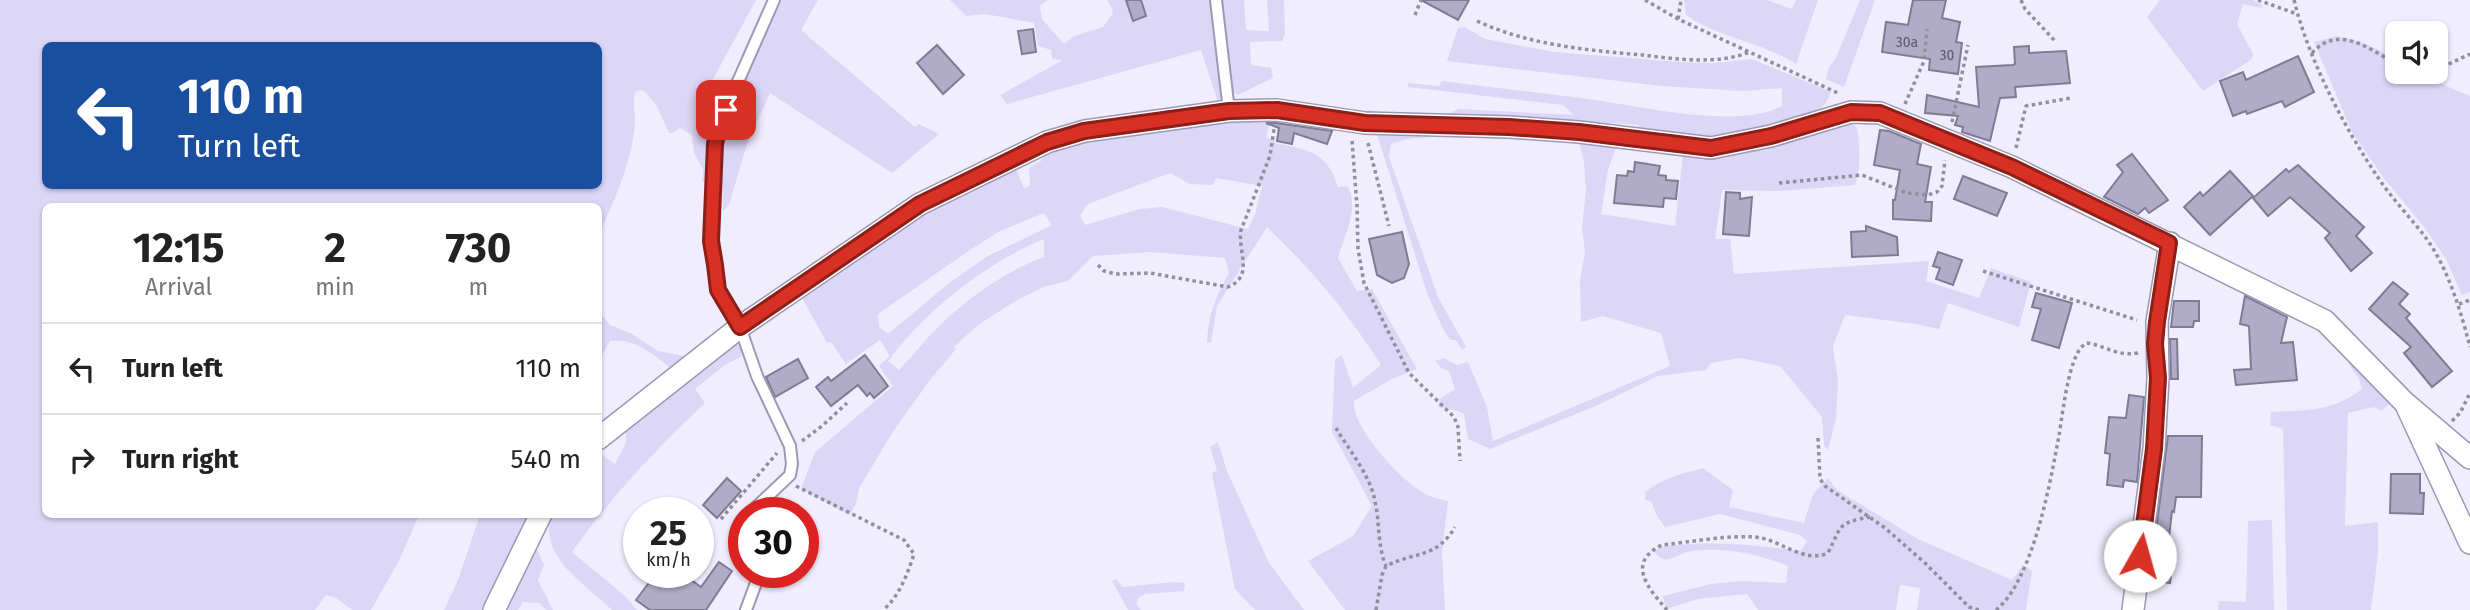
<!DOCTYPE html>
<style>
body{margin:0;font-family:"Fira Sans",sans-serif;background:#f2f2f2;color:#222;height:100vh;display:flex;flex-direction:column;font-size:26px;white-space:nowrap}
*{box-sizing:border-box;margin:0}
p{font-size:23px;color:#767676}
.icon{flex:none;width:38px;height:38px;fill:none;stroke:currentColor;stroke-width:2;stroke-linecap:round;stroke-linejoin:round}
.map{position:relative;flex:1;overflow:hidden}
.side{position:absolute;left:42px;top:203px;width:560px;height:315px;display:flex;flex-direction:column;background:#fff;border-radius:10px;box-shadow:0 2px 5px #0004}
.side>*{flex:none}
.guide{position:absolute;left:42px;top:42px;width:560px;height:147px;border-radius:10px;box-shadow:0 2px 5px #0004;background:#1a4fa0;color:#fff;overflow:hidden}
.tools{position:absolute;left:2385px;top:21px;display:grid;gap:14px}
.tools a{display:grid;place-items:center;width:63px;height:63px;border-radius:10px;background:#fff;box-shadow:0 2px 5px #0004;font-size:35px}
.speed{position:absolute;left:623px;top:497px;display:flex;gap:14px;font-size:35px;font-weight:700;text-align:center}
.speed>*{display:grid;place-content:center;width:91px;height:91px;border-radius:50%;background:#fff;box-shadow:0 2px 5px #0004;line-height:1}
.speed small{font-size:18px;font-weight:400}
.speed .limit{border:10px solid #d22;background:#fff;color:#111}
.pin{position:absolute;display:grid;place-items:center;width:60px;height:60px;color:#fff;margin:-30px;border-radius:14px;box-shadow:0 4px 10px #0006}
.me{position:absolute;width:77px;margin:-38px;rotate:7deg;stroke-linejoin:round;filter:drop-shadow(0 0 5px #0008)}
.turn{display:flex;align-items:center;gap:24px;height:147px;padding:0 21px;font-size:32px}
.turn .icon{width:91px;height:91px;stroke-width:2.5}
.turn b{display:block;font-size:49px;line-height:60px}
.eta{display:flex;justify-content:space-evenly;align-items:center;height:119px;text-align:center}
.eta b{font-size:42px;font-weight:700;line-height:49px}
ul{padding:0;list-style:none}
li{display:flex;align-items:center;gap:21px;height:91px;padding:0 21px;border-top:2px solid #e0e0e0}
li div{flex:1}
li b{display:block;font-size:26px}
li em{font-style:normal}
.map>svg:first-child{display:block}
.green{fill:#dcd7f7;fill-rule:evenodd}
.building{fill:#b0acc7;stroke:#7f7b94;stroke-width:2}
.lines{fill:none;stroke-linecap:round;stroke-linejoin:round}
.lane-casing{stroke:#9d98b3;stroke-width:14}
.street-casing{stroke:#9d98b3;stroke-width:24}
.path{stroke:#918f9c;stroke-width:3.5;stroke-dasharray:3.5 3.5;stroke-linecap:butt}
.lane{stroke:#fff;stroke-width:10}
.street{stroke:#fff;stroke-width:21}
.route-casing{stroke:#8d1f18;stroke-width:18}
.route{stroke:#d93025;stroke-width:12}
.labels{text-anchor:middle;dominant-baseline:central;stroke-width:5;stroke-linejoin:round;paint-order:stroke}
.number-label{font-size:14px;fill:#5a5766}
</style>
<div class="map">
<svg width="2470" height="610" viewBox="0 0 2470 610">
<rect width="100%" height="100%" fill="#f0edfe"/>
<g class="green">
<path d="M0 0H756L705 94 729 91C713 129 709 142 709 182H702L703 169 694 153 692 135 680 128 673 133H669L657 106 643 90 636 91C631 99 636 112 635 123 632 161 615 200 599 234L598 206H46V514L419 515 399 561 371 610H352L336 598 326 595 315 610H0ZM46 46H598V186H46Z"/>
<path d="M782 0H818L801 30 915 127 919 124 939 134 892 173 770 93 746 147 729 205 723 211 721 146 723 129Z"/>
<path d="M950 0H1048L1040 6 1042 19 1064 44 1074 36 1103 27 1112 15 1113 10 1107 0H1212L1222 93 1218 102 1201 50 1007 104 1000 95 1063 60 1052 59 1051 50 1038 46 1034 23 985 14 966 16Z"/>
<path d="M1220 0H1244L1246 30 1269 31 1267 0H1284L1285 34 1282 41 1250 42 1251 65 1271 68 1273 78 1238 95 1231 90Z"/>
<path d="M1684 0H1767L1792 9 1796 0H1818L1796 64C1762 42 1719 38 1686 15Z"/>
<path d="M1860 0H1875L1844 87 1826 79 1829 67 1835 60Z"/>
<path d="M2160 0H2253L2263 6 2261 8 2243 4 2237 24 2253 54 2252 59 2203 91 2147 17Z"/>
<path d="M1465 27 1485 39 1554 52 1680 62 1714 63 1752 59 1831 92C1826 106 1818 112 1805 119L1705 140 1638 132 1639 125 1595 122 1594 125 1424 120 1427 114H1448L1459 109 1573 115 1563 105 1408 87V83L1439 86 1442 81C1488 87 1535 92 1581 98 1631 104 1739 131 1782 106V88L1741 91 1662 86 1447 61 1458 28Z"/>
<path d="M2337 36C2360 40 2378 48 2397 61L2398 72C2422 72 2447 87 2470 96V292L2462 295 2446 259 2425 228 2383 177 2352 132 2314 42Z"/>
<path d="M1271 117 1266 138 1275 140V143C1308 150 1327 151 1338 187L1348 186C1359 211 1345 233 1338 258L1357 291 1372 289 1417 369 1390 380 1354 401C1351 427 1400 479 1422 492 1429 497 1439 499 1448 501L1442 553 1445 610H1345L1308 561 1353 536 1372 506 1332 432 1335 359 1342 355 1353 388 1381 365C1348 313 1311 269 1267 227L1217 306 1211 343 1207 342C1208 315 1216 296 1229 273L1225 258 1151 252 1093 256 1068 281 1043 287 1014 302 978 325 954 347 956 349 930 380 894 430 859 488 857 501 850 515 801 489 815 452 893 386 879 366 890 356 880 340 846 364 831 342 827 343 801 296 922 212 1015 167 1024 188 1030 186 1029 168 1042 160 1043 153 1084 138ZM1170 173 1190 184 1213 185 1216 178 1262 186 1255 215 1248 229 1162 207 1140 209 1085 225 1080 215 1088 204ZM1044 213 1052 225 986 257 948 284 888 334 879 327 878 314 967 252 1000 231ZM1044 239V257C1004 272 966 299 936 329 923 342 912 357 899 370L888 361C928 309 984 264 1044 239Z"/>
<path d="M1851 123 1857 128C1860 147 1861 166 1855 185L1779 191 1722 190 1715 239H1730L1734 274 1929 261 1926 281 1979 298 1991 268 2031 282 2019 327 1948 303 1939 329 1916 324 1845 315 1833 346 1838 382 1836 419 1828 450 1824 445 1822 417 1780 366 1740 358 1711 363 1706 370 1658 376 1598 405 1490 449 1468 439 1464 414 1458 411 1438 407 1440 399 1455 389 1449 371 1442 369 1435 361 1444 358 1457 365 1468 362 1487 407 1493 441 1670 366 1661 333 1603 316 1581 322 1580 281 1585 252 1582 227 1586 191 1584 163 1579 140 1617 145 1608 170 1601 214 1675 226 1683 155H1707Z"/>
<path d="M1383 132H1431L1430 137 1407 139 1391 144 1389 157 1438 297 1466 347 1462 350 1456 340H1451L1444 331 1427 293 1377 134Z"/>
<path d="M598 310 610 325 632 334 658 351 685 356 673 370C655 355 634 337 610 341L599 360Z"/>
<path d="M737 337 742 345 741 357 725 365 695 389 705 403C656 449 611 497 572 552L624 595 637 610H612C585 583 540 559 550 515L598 514 599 453 615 464 626 443V431L623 427Z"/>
<path d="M2354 361 2391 403 2381 411 2374 407 2348 413 2345 526 2378 522V554L2371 610H2287L2283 429 2270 425 2271 412C2307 410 2332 412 2362 389L2359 379 2348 363Z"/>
<path d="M1218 442 1227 471 1269 563 1304 610H1255L1235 589 1212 473 1217 471 1210 447Z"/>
<path d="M1703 468 1733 490 1729 507 1804 523 1813 494 1828 478 1837 490 1918 539 2012 580 2023 565 2032 571 2026 610H1917L1920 588 1900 585 1896 610H1758L1747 594 1698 599 1666 609 1663 596 1711 584 1740 581 1786 583 1788 566C1758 554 1725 547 1692 551 1675 553 1667 569 1654 551L1661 547C1709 539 1754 545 1801 551L1807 541 1800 535 1720 514 1665 527 1657 516 1651 501 1645 500V492C1662 478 1681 474 1703 468Z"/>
<path d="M480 515H532L484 610H444L458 580Z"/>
<path d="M2272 520 2274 610H2218L2219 601 2246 602 2248 521Z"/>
<path d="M535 545 544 565 538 580 553 610H546L540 603 523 602 518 610H501Z"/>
<path d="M1116 579 1123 587 1174 582 1185 583 1184 591 1145 594 1138 598 1137 605 1141 610H1128L1112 581Z"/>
</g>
<g class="building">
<path d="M1126 0H1141L1146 16 1133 21Z"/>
<path d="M1421 0H1469L1458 20Z"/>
<path d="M1913 0H1946L1942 18 1960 22 1956 42 1962 43 1958 74 1929 70 1930 59 1882 52 1886 22 1908 25Z"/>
<path d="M1033 29 1036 52 1022 54 1018 31Z"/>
<path d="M937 45 964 75 943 94 917 63Z"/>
<path d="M2029 46V53L2066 51 2070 83 2015 87 2016 97 2000 98 1990 141 1962 132 1963 127 1955 125 1958 116 1925 113 1927 95 1979 107 1976 67 2013 65 2015 64 2014 47Z"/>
<path d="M2298 56 2314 92 2285 107 2282 101 2247 114 2246 111 2233 116 2220 81 2243 72 2246 80Z"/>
<path d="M1266 123H1276L1332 131 1327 144 1294 133 1292 144 1277 141 1279 128Z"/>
<path d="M1880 130 1889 131 1921 144 1917 164 1931 167 1925 202H1932L1931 221 1893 219V200H1895L1900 170 1874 165Z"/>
<path d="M2132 154 2168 200 2149 213 2145 208 2138 214 2104 197 2123 172 2117 165Z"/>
<path d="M1635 162 1660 166 1658 175 1666 176V180L1678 181 1676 199 1664 198 1663 207 1614 203 1617 175 1627 176 1628 171 1634 172Z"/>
<path d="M2298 165 2364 227 2356 236 2372 253 2351 271 2325 238 2330 233 2290 197 2268 216 2253 198 2286 169 2289 172Z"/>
<path d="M2230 171 2253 196 2210 235 2184 207 2200 192 2203 196Z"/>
<path d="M1963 176 2007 193 1997 216 1954 199Z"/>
<path d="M1726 192 1740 193V199L1752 197 1749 236 1723 234Z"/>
<path d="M1866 226 1897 237 1898 255 1852 257 1851 232 1866 231Z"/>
<path d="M1402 232 1409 264 1404 278 1392 283 1377 275 1369 239Z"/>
<path d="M1938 252 1962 260 1953 285 1936 279 1940 268 1933 266Z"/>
<path d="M2393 282 2408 294 2399 304 2410 314 2406 318 2452 371 2432 387 2404 353 2411 347 2369 309Z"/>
<path d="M2036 293 2072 303 2059 348 2032 340 2041 309 2032 307Z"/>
<path d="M2245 296 2287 317 2281 343 2293 342 2297 380 2236 385 2234 370 2251 369 2249 326 2240 324Z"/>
<path d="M2174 301H2199V321H2194L2193 327H2171Z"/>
<path d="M2170 339H2177L2178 379H2171Z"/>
<path d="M865 355 888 386 874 398 870 393 867 396 858 385 831 406 816 387 828 377 831 381Z"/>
<path d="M798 359 808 378 775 397 766 377Z"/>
<path d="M2129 395 2144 397 2137 482 2124 480 2123 487 2107 485 2110 454 2105 453 2109 417 2126 418Z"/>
<path d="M2168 436H2202L2201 497H2176L2174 512 2172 511 2167 555 2173 556 2170 583 2150 580Z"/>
<path d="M2391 474H2420V493H2424L2423 514 2390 513Z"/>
<path d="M727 478 741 491 717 518 703 505Z"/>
<path d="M719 562 732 571 706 610H650L636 600 657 572H680L701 587Z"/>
</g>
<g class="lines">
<defs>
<g id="lane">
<path d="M1216 0 1229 111"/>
<path d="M750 513 790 475 792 464 790 446 757 376 740 327 718 290 711 241 715 144 717 129 774 0"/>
<path d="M746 610 760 572"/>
</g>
<g id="street">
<path d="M2407 407 2470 543"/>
<path d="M598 439 740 327 920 204 1047 142 1085 131 1229 111 1277 110 1365 123 1509 127 1579 132 1711 148 1771 136 1851 112 1880 113 2012 167 2325 321 2404 402 2470 458"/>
<path d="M494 610 541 514"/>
<path d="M2133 610 2154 449 2158 378 2157 322 2170 243"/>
</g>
</defs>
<use href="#lane" class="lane-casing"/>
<use href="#street" class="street-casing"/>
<g class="path">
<path d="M1645 0 1678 19 1840 94"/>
<path d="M2021 0 2025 9 2056 42"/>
<path d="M2258 0 2297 14"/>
<path d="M2294 0C2309 61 2344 127 2379 179 2393 200 2411 218 2426 238 2448 268 2461 312 2470 347"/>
<path d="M1415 15 1421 0"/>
<path d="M1678 19 1681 0"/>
<path d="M1477 21C1529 45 1586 50 1642 55 1676 59 1717 65 1750 52"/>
<path d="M2312 53C2339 23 2371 50 2398 65"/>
<path d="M2436 70 2470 54"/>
<path d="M2412 72H2427"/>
<path d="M1905 104 1924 61 1927 29"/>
<path d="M1952 122 1968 45"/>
<path d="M1352 141 1357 206 1358 249 1364 283 1409 373 1454 417 1458 427 1460 461"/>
<path d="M1368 143 1389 226"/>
<path d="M2016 148 2026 106 2071 98"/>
<path d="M1779 183 1862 175 1907 193 1928 195 1937 192 1942 186 1945 160"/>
<path d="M1098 265 1104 271 1116 274 1150 273 1228 287C1255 276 1237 251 1241 230L1270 156 1274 129"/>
<path d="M1983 271 2137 320"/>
<path d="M2459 304 2470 300"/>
<path d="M2452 421 2460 413 2470 393"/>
<path d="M1336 428C1349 450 1370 475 1375 501 1380 523 1377 545 1386 566"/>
<path d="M1818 438 1820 479 1825 486 1885 528 1925 563 1969 607 1979 610"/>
<path d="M802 441 822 426 847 403"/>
<path d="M796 486 904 540 914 554C908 573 899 597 883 610"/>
<path d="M721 519 777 453"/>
<path d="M1376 610 1382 575 1386 566C1416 551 1436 559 1455 527"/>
<path d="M1667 610C1649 589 1625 563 1662 545 1691 542 1726 535 1755 537 1780 539 1803 564 1828 553 1842 525 1837 523 1870 517"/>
<path d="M1996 610C2031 582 2049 490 2057 446 2062 425 2067 355 2085 344 2093 339 2119 360 2140 352"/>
</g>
<use href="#lane" class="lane"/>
<use href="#street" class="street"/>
</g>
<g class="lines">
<defs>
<path id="route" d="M726 110 718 129 715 144 711 241 715 265 718 290 740 327 920 204 1047 142 1084 131 1229 111 1277 110 1365 123 1509 127 1579 132 1711 148 1771 136 1851 112 1880 113 2012 167 2169 243 2157 322 2155 344 2158 378 2154 449 2140 556"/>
</defs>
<use href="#route" class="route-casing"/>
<use href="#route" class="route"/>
</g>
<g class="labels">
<g class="number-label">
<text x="1907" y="42">30a</text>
<text x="1947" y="55">30</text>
</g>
</g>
</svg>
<div class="tools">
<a><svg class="icon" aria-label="sound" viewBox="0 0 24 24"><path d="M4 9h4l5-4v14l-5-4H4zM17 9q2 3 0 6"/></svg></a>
</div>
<div class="speed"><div>25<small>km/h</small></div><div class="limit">30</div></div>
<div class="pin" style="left:726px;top:110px;background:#d93025"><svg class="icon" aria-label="arrive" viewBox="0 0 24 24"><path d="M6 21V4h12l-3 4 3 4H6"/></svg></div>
<svg class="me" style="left:2140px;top:556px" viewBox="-20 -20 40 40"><circle r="19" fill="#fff"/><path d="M0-13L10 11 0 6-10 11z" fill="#d93025"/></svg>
<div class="guide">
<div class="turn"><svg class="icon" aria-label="left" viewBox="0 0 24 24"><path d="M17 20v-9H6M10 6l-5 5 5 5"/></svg><div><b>110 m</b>Turn left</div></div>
</div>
<section class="side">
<div class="eta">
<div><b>12:15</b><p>Arrival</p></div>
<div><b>2</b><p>min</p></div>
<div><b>730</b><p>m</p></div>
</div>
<ul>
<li><svg class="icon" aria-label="left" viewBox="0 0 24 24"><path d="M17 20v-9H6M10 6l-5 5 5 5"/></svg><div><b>Turn left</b></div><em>110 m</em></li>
<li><svg class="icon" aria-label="right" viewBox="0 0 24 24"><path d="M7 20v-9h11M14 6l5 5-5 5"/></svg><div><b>Turn right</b></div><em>540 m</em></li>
</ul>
</section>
</div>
